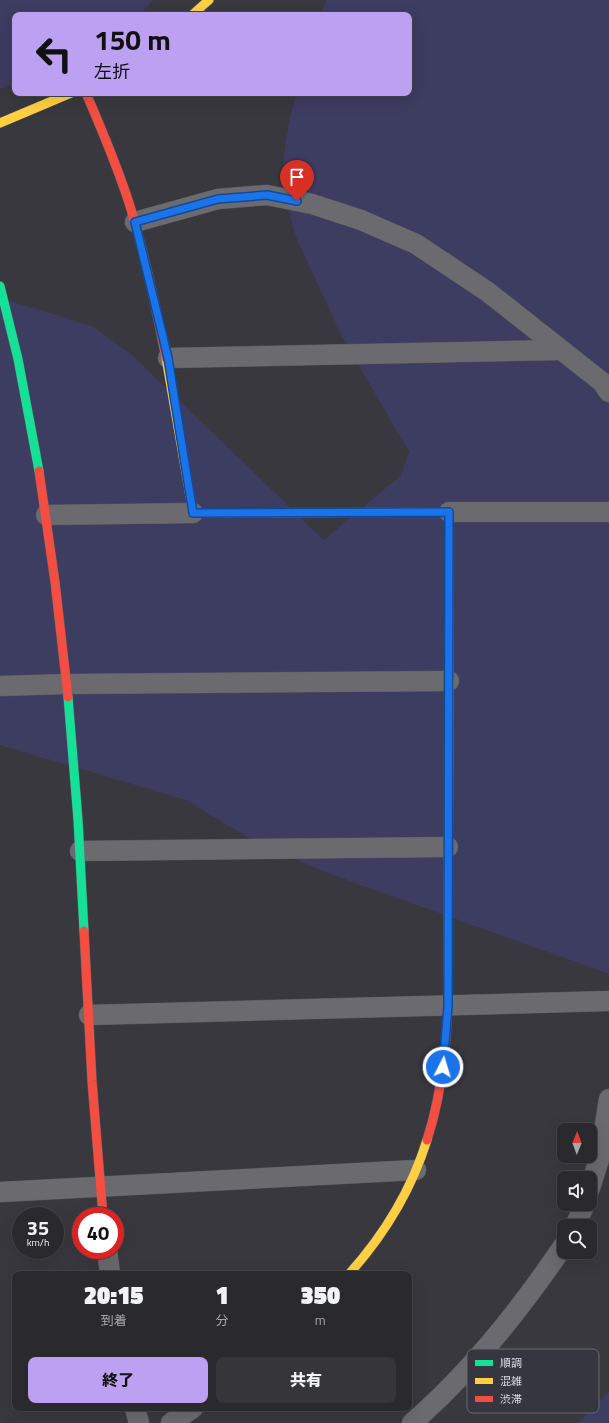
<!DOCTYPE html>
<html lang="ja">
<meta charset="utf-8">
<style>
body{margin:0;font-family:"Titillium Web","Noto Sans JP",sans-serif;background:#36363a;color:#f1f3f6;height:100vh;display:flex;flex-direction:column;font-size:15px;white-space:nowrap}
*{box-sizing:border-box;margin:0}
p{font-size:13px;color:#a5a7aa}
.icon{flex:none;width:22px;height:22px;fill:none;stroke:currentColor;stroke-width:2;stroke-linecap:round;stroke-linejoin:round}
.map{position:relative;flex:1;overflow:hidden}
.panel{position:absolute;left:12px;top:1271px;width:400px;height:140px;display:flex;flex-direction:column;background:#2a2a2e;border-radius:8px;box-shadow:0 4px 16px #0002,0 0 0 1px #46464a}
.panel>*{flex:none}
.hud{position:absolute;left:12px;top:12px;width:400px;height:84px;border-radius:8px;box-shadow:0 4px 16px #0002,0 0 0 1px #46464a;background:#bca0f2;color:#111;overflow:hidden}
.needle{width:26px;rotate:1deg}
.tools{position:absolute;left:557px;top:1123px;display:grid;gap:8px}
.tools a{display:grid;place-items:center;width:40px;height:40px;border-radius:8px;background:#2a2a2e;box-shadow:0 4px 16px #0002,0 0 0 1px #46464a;font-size:20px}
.speed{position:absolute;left:12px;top:1207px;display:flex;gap:8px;font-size:20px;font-weight:700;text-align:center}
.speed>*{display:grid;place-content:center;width:52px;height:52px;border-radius:50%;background:#2a2a2e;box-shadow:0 4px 16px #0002,0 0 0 1px #46464a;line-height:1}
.speed small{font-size:10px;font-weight:400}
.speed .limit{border:6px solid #d22;background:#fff;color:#111}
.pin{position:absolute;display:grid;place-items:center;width:34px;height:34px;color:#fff;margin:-41px -17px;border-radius:50% 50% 50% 0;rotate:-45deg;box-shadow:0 0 4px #0007}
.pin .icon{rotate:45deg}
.me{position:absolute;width:44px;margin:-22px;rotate:5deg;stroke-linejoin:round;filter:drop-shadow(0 0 3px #0008)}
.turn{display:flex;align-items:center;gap:14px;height:84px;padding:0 16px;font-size:18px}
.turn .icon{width:52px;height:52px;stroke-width:2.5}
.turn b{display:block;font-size:28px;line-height:34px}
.eta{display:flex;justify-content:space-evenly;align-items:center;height:68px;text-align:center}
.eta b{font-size:24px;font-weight:800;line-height:28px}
.primary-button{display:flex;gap:8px;margin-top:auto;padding:8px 16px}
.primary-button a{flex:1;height:46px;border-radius:8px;background:#bca0f2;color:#111;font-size:16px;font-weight:800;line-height:46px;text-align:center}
.primary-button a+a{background:#36363a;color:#f1f3f6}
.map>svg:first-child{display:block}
.green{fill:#3d3c61}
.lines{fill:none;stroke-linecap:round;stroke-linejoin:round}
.street-casing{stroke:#55555b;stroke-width:21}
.fast-casing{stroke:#55555b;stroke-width:10}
.slow-casing{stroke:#55555b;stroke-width:10}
.jam-casing{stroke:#55555b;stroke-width:10}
.street{stroke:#6b6b6f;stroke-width:20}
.fast{stroke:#16e098;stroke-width:9}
.slow{stroke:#ffcf43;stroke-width:9}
.jam{stroke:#f24e42;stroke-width:9}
.route-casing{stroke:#114b97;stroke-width:10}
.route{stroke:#1a73e8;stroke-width:7}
.key{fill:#363640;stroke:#686871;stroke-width:1}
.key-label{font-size:11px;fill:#dbdce2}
</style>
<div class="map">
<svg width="609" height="1423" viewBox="0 0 609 1423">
<rect width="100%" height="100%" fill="#38383e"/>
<g class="green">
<path d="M0 0H152L140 15H15V83L0 89Z"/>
<path d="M326 0H609V974L322 871 250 839 186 800 0 745V298L92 326 130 353 324 540 401 475 409 452 340 333 295 235 284 193V153L289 121 297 93H409V15H321Z"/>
<path d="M609 1391V1423H578Z"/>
</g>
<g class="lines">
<defs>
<g id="street">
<path d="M135 222 218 199 267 195 312 204 361 220 416 244 488 292 602 382 609 392"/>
<path d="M168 358 560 350"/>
<path d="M449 512H609"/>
<path d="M46 515 193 513"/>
<path d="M0 686 67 684 449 681"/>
<path d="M80 851 448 847"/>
<path d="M89 1015 609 1001"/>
<path d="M590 1188 600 1156 609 1099"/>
<path d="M0 1192 416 1170"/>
<path d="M575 1226 585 1204"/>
<path d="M107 1250 110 1274"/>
<path d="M135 1408 139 1423"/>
<path d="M171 1423 193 1408"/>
<path d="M412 1423C471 1372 520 1310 564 1245"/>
</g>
<g id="fast">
<path d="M0 286 18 359 39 471"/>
<path d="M449 682V524"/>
<path d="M68 697 78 820 84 931"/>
</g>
<g id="slow">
<path d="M192 15 209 0"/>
<path d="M0 123 71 93"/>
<path d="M166 358 193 513H233"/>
<path d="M448 976 449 682"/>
<path d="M349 1274C384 1235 411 1191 427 1140"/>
</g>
<g id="jam">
<path d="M86 93C102 130 118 168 130 206 145 256 156 307 166 358"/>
<path d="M39 471 55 582 68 697"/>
<path d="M233 513 449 512V524"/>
<path d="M84 931 92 1081 103 1216"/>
<path d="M427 1140C444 1087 448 1032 448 976"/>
</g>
</defs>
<use href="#street" class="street-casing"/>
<use href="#fast" class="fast-casing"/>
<use href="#slow" class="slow-casing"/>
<use href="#jam" class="jam-casing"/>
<use href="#street" class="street"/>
<use href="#fast" class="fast"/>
<use href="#slow" class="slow"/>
<use href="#jam" class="jam"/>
</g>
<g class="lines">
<defs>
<path id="route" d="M297 201 267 195 218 199 135 222 168 358 193 513 449 512 448 1006 443 1067"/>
</defs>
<use href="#route" class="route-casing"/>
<use href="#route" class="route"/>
</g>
<rect x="467" y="1349" width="132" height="64" rx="6" class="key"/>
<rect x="475" y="1360" width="18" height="6" fill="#16e098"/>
<rect x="475" y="1378" width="18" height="6" fill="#ffcf43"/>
<rect x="475" y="1396" width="18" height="6" fill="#f24e42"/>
<g class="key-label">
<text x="500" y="1367">順調</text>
<text x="500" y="1385">混雑</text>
<text x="500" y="1403">渋滞</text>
</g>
</svg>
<div class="tools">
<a><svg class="needle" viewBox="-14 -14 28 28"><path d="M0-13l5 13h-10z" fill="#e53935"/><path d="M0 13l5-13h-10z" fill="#a5a7aa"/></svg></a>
<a><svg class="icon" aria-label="sound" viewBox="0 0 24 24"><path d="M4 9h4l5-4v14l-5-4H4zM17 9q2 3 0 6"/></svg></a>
<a><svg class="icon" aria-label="search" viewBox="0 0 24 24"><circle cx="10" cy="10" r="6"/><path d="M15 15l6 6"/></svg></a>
</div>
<div class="speed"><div>35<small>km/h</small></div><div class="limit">40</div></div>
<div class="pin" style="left:297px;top:201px;background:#d93025"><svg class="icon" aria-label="arrive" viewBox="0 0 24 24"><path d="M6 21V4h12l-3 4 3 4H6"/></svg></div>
<svg class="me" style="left:443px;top:1067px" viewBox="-20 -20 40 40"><circle r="17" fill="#1a73e8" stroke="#fff" stroke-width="3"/><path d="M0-11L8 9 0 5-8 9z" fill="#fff"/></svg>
<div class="hud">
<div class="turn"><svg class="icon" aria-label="left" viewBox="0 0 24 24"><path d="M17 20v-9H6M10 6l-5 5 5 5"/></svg><div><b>150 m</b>左折</div></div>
</div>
<section class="panel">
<div class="eta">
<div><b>20:15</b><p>到着</p></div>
<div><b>1</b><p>分</p></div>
<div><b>350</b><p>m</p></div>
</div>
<div class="primary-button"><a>終了</a><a>共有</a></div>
</section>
</div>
